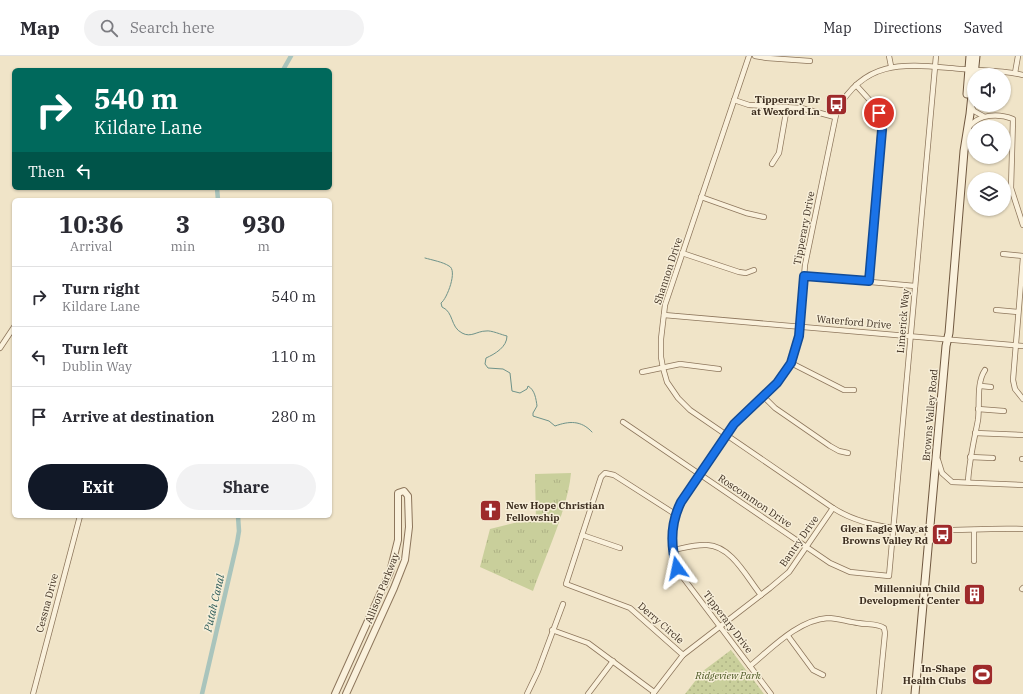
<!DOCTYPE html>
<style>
body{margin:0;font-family:"IBM Plex Serif",serif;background:#f2f2f3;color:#2b2b33;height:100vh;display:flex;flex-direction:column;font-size:15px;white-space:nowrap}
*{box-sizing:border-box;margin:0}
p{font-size:13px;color:#7c7c81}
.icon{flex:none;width:22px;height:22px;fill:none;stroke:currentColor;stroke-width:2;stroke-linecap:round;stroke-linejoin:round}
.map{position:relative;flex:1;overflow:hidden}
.sheet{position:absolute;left:12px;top:142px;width:320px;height:320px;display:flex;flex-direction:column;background:#fff;border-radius:6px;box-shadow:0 1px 3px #0004}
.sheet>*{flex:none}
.guide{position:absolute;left:12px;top:12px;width:320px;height:122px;border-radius:6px;box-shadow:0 1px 3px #0004;background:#00695c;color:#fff;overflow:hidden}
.controls{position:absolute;left:967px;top:12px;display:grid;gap:8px}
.controls a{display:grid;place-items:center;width:44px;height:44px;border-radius:50%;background:#fff;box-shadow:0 1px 3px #0004;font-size:20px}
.pin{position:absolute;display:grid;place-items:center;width:34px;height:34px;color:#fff;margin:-17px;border:2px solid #fff;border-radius:50%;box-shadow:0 1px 4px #0007}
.me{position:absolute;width:44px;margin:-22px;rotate:348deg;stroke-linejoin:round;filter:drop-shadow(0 0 3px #0008)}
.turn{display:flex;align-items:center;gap:14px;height:84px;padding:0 16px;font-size:18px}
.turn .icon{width:52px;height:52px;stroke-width:2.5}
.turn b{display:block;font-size:28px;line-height:34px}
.then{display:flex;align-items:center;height:38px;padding:0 16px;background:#0003;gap:8px;font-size:15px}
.eta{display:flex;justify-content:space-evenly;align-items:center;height:68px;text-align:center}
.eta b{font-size:24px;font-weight:800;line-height:28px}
.button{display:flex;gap:8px;margin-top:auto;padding:8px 16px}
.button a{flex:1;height:46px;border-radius:24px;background:#111827;color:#fff;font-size:16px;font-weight:800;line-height:46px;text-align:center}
.button a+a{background:#f2f2f3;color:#2b2b33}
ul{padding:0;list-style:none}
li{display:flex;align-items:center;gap:12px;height:60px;padding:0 16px;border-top:1px solid #e1e1e2}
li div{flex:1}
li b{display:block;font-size:15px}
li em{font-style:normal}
header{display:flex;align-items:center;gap:24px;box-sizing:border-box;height:56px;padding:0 20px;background:#fff;border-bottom:1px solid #e1e1e2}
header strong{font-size:19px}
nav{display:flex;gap:22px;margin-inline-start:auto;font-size:14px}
.search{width:280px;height:36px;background:#f2f2f3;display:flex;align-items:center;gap:10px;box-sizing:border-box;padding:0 14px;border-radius:22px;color:#7c7c81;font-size:15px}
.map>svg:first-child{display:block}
.grass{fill:url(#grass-tufts)}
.park{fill:url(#park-dots)}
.pitch{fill:#c9cf9b}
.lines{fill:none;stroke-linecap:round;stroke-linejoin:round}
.stream{stroke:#6f938a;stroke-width:1}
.canal{stroke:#a9c4bc;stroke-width:4.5}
.minor-casing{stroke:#8d765c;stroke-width:6}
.tertiary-casing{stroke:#8d765c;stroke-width:8}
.secondary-casing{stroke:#6f573f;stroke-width:9}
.minor{stroke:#faf1dc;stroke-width:4.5}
.tertiary{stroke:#faf1dc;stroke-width:6}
.secondary{stroke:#faf1dc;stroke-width:7}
.route-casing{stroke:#114b97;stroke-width:10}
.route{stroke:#1a73e8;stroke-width:7}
.labels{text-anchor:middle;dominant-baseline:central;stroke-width:3;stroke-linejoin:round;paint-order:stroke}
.poi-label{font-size:10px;font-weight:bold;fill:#3d2e20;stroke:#f7eed8;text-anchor:end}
.street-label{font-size:10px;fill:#3d2e20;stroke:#f7eed8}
.park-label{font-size:10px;font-style:italic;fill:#4d5a26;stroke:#f7eed8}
.water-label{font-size:11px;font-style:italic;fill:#2f5d5a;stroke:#f7eed8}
</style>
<header>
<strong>Map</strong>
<div class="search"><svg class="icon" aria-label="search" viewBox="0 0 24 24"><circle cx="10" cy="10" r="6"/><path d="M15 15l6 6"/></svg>Search here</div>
<nav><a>Map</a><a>Directions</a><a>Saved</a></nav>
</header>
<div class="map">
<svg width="1023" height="638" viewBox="0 0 1023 638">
<defs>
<pattern id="grass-tufts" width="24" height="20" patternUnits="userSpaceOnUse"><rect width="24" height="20" fill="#c9cf9b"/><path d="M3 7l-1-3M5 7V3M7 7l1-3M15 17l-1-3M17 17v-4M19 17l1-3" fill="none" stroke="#aeb285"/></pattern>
<pattern id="park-dots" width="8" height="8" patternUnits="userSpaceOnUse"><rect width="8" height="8" fill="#c9cf9b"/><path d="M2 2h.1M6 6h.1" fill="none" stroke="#aeb285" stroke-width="1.8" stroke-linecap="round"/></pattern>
</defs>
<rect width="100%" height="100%" fill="#f0e4c8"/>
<path class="grass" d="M571 417C568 452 545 501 533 535L480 511 490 473 518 466H536L535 418Z"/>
<path class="park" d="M731 594 764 638H685L703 615Z"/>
<path class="pitch" d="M722 612 732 618 721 637 711 632Z"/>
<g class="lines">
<path class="stream" d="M425 202C432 204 443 206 449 210 458 214 447 243 441 247L442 251C454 256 450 271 462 277 471 282 477 275 486 275 491 274 502 279 507 280 507 291 495 298 486 302L485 308 488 312 503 313 510 317 512 335 520 337 527 333 528 330C535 334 536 343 537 350L533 357V360L549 365 555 370C569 365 581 364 592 376"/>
<g class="canal">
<path d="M283 14 291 0"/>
<path d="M217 132 218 144"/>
<path d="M202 638 237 487 239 475 238 460"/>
</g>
<defs>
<g id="minor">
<path d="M749 0 665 249 661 283V301L663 312 667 326 678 342 690 354 833 452C886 486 964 470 1023 473"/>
<path d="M755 0 767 2 810 5"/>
<path d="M889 0 891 10"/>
<path d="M1015 17 1018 0"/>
<path d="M856 29 875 50 881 65 869 225"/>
<path d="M734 44 749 49 801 52 835 61"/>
<path d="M971 50 974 55 983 60"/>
<path d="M969 71C979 58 998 57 1013 63L1011 132 1023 169"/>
<path d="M772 108 779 97 787 51"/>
<path d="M701 141 746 157 764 161"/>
<path d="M682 197 739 216 746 217 754 214"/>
<path d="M1003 198 1023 200"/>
<path d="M1023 202 1013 324 1015 333 1023 343"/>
<path d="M804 220 915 230"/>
<path d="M996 254 1018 256"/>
<path d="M664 259 1023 290"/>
<path d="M0 292 14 271"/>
<path d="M791 307 844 334H854"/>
<path d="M642 316 680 308 719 313"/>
<path d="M981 330 991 331"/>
<path d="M763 340 775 352 830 390 839 395 848 397"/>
<path d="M978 353 1004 355"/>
<path d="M623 366 830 507 850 516 889 520 936 0"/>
<path d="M975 377 1023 379"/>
<path d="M970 401 993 402"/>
<path d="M1022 403H1023"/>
<path d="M938 404 942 417 952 426 1023 429"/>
<path d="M968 426C969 405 974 385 978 364 980 349 976 327 985 314"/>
<path d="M675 458 614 419 605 417 601 421 566 528 630 552 683 599"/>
<path d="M582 479 620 492"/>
<path d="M673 494C684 492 696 488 707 489 732 490 747 522 761 539"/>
<path d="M974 505V474"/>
<path d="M1022 533 1023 532"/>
<path d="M552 574 588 587 654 636"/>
<path d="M788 580 813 614 823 619"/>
<path d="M750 610C772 592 798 564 828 562 838 562 848 566 858 567 867 569 877 567 884 572L885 577 879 638"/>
<path d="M33 638 80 460"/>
<path d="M527 638 538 615 563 548"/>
<path d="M588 638 613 605"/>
<path d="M653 638 683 599 770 532 789 516 833 452"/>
<path d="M771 638 681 519C668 496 669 469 681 446L734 368 785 318 795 299 799 280 805 209 837 54C867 0 909 9 962 13 982 15 1003 14 1023 19"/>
</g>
<path id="tertiary" d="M335 638 390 516 398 484V437L404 435 408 440 409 471 405 504 394 532 346 638"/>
<g id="secondary">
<path d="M967 38 970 0"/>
<path d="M915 638 946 290 949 277 964 95 970 58 976 0"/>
</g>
</defs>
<use href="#minor" class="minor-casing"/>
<use href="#tertiary" class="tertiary-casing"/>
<use href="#secondary" class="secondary-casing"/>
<use href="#minor" class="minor"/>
<use href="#tertiary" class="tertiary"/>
<use href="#secondary" class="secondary"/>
</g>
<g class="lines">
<defs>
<path id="route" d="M677 512C670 489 670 468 681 446L734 368 777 327 791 307 799 280 804 220 869 225 882 74 879 57"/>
</defs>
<use href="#route" class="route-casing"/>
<use href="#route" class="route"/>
</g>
<defs>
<symbol id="bus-square" viewBox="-11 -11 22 22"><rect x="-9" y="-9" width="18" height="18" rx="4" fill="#9e2a2b" stroke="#f7eed8"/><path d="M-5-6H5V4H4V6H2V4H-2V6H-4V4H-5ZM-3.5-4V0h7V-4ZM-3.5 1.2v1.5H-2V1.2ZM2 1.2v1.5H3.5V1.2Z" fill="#fff"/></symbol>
<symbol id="church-square" viewBox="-11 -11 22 22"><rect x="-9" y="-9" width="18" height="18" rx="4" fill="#9e2a2b" stroke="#f7eed8"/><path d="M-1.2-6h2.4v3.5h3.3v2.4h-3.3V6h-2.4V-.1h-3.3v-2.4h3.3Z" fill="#fff"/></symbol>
<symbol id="building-square" viewBox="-11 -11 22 22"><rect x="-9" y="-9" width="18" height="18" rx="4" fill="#9e2a2b" stroke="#f7eed8"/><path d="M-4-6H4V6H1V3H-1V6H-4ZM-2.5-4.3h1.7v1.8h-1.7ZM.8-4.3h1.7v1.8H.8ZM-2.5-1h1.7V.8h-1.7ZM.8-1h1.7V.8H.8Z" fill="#fff"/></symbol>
<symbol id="stadium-square" viewBox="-11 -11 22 22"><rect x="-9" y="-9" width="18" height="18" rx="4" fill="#9e2a2b" stroke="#f7eed8"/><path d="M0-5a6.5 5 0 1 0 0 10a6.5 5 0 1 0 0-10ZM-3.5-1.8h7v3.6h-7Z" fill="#fff"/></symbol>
</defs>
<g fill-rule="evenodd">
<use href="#bus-square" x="824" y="36" width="25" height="25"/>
<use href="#church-square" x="478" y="442" width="25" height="25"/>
<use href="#bus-square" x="930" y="466" width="25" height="25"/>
<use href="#building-square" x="962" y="526" width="25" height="25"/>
<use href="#stadium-square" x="970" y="606" width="25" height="25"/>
</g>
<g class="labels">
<g class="poi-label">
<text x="820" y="43">Tipperary Dr<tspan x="820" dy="12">at Wexford Ln</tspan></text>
<text x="506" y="449" text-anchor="start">New Hope Christian<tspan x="506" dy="12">Fellowship</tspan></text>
<text x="928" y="472">Glen Eagle Way at<tspan x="928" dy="12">Browns Valley Rd</tspan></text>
<text x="960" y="532">Millennium Child<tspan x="960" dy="12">Development Center</tspan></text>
<text x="966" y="612">In-Shape<tspan x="966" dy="12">Health Clubs</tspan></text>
</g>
<g class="street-label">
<text transform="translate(804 172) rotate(-79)">Tipperary Drive</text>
<text transform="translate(668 215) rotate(-72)">Shannon Drive</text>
<text transform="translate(903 265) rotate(-85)">Limerick Way</text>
<text transform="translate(854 266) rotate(5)">Waterford Drive</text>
<text transform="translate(930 359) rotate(-85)">Browns Valley Road</text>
<text transform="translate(755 445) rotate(34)">Roscommon Drive</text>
<text transform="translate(799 485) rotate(-55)">Bantry Drive</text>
<text transform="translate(382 532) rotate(-68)">Allison Parkway</text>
<text transform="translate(47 547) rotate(-75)">Cessna Drive</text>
<text transform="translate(728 566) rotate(53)">Tipperary Drive</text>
<text transform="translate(661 567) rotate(41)">Derry Circle</text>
</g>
<g class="park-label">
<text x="728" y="619">Ridgeview Park</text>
</g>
<g class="water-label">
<text transform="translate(214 547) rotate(-77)">Putah Canal</text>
</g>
</g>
</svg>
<div class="controls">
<a><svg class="icon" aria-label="sound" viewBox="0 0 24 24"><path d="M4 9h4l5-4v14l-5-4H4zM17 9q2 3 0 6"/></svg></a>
<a><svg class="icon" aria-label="search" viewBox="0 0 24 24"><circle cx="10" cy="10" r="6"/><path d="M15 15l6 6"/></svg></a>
<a><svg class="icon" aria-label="layers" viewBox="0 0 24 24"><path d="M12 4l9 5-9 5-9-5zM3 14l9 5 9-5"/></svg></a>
</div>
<div class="pin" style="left:879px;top:57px;background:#d93025"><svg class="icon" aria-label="arrive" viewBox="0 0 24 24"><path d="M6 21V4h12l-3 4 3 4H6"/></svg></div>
<svg class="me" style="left:677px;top:512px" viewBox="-20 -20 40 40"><path d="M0-17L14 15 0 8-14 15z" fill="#1a73e8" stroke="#fff" stroke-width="4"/></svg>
<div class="guide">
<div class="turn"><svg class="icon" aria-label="right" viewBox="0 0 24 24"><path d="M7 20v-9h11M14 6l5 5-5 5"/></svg><div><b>540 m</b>Kildare Lane</div></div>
<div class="then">Then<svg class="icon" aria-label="left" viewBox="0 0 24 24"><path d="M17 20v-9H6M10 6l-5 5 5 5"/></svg></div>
</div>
<section class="sheet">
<div class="eta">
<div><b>10:36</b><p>Arrival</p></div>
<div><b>3</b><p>min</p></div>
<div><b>930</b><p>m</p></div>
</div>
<ul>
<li><svg class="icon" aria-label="right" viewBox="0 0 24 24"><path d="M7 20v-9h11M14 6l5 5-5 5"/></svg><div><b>Turn right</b><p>Kildare Lane</p></div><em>540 m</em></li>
<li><svg class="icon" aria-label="left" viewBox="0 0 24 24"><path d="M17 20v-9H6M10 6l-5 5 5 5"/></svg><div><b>Turn left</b><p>Dublin Way</p></div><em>110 m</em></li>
<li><svg class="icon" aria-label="arrive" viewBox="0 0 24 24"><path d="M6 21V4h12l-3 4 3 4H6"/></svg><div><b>Arrive at destination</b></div><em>280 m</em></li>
</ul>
<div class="button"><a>Exit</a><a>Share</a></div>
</section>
</div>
